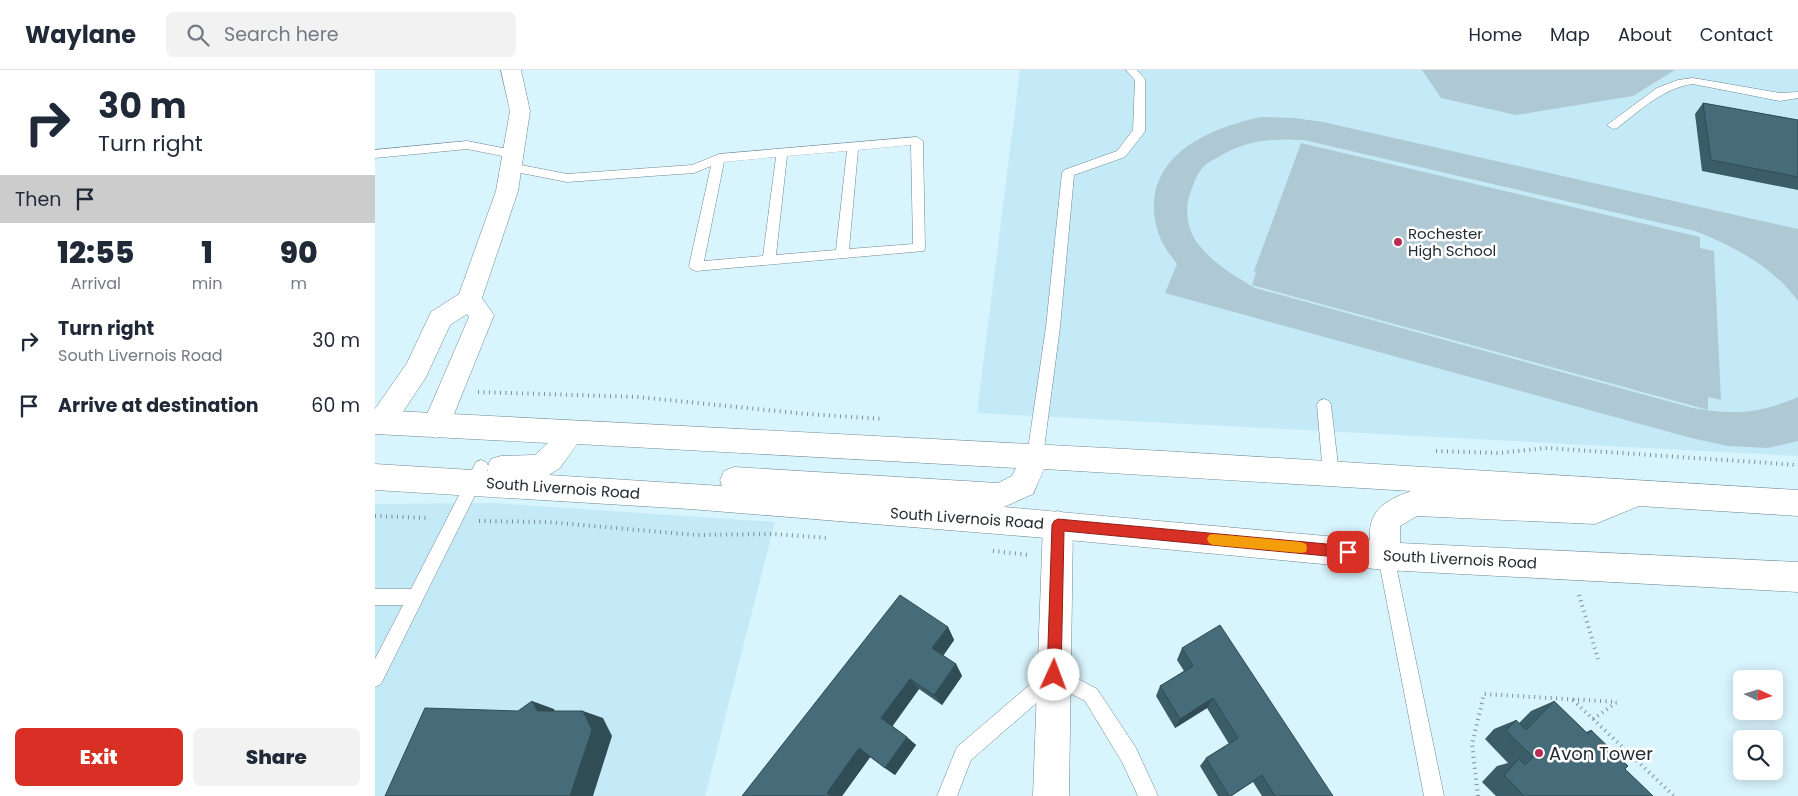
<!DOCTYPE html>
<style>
body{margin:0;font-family:Poppins,sans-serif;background:#f2f2f3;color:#1f2937;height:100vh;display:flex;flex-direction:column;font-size:19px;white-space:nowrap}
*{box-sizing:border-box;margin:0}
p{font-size:16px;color:#747a83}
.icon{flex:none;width:28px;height:28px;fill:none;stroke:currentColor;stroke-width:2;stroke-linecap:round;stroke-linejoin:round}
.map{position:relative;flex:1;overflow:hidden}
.panel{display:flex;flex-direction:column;background:#fff;width:375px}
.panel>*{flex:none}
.guide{background:#fff;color:#1f2937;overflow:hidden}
.needle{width:32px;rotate:94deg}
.controls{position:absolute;left:1358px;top:600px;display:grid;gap:10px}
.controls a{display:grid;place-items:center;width:50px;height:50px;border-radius:8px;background:#fff;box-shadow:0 2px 12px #0003;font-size:25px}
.pin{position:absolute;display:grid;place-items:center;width:42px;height:42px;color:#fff;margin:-21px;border-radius:10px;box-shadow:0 2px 8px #0006}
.me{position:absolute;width:55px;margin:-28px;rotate:2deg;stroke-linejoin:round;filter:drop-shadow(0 0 4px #0008)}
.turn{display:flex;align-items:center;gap:18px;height:105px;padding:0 15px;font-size:22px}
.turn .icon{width:65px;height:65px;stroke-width:2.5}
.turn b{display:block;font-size:35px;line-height:42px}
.then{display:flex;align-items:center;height:48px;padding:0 15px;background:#0003;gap:10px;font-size:19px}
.eta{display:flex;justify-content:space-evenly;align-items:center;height:85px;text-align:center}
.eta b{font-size:30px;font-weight:800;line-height:35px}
.cta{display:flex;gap:10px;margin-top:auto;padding:10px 15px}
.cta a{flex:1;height:58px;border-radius:8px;background:#d93025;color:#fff;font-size:20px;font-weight:800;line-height:58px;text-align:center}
.cta a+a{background:#f2f2f3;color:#1f2937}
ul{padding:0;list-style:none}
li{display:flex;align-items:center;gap:15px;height:65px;padding:0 15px}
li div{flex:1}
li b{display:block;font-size:19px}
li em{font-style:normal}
header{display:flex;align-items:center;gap:30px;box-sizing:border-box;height:70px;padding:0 25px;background:#fff;border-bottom:1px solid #e0e1e3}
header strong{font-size:24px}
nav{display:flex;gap:28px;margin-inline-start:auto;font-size:18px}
.search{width:350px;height:45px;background:#f2f2f3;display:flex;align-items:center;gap:12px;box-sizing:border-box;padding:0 18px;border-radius:8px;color:#747a83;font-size:19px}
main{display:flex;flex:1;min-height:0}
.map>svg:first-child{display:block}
.built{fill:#c5eaf7}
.green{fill:#aec9d3}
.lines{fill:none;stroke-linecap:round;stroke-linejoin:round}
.service-casing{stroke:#6e8891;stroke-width:1}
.minor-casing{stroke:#6e8891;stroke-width:1}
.secondary-casing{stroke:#6e8891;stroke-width:1}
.path{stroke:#7c8f96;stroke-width:4;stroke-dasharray:1 4.5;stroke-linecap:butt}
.service{fill:#fff;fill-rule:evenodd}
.minor{fill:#fff;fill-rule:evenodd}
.secondary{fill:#fff;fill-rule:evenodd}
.wall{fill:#3b5d67}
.shaded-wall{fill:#304c54}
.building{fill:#456c78;stroke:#304c54}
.route{fill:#d93025;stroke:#8d1f18}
.slow{fill:#f59e0b}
.poi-dot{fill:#ba2a51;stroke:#fff;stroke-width:2}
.labels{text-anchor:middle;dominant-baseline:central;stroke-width:5;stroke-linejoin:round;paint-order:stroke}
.poi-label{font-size:15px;fill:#222c30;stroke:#fff;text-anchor:start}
.street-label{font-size:15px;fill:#222c30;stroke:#fff}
.near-poi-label{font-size:18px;fill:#222c30;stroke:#fff;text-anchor:start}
</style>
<header>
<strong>Waylane</strong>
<div class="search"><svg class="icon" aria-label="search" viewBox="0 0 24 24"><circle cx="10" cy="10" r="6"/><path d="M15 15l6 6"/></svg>Search here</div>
<nav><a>Home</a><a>Map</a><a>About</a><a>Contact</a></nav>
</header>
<main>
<section class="panel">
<div class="guide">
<div class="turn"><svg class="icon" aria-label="right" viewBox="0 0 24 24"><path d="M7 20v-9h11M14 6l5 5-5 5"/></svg><div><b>30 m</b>Turn right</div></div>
<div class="then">Then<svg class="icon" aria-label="arrive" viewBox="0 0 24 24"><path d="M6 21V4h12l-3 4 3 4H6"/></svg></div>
</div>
<div class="eta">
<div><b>12:55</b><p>Arrival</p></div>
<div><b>1</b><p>min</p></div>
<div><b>90</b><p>m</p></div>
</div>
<ul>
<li><svg class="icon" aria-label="right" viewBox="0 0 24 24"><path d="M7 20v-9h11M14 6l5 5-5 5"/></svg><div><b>Turn right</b><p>South Livernois Road</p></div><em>30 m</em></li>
<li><svg class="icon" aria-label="arrive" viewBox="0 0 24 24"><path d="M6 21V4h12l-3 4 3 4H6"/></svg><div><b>Arrive at destination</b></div><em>60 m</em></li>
</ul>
<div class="cta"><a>Exit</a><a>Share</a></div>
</section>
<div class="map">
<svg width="1423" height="726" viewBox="0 0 1423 726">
<rect width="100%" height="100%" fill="#d8f4fd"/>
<g class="built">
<path d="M645 0H1423V386L602 343Z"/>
<path d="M118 433 400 452 330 726H0V434Z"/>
</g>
<g class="green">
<path d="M1047 0H1300L1258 26 1141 45 1066 28Z"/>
<path d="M886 47 919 48 948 52 1423 159V231C1397 196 1360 177 1320 161L929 70C898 68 869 70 842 88 838 90 832 93 829 96 821 104 818 116 814 127 810 140 813 160 821 171 836 192 858 205 880 218L1318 338C1360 345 1383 344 1423 327V371L1393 378 1353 376 1316 368 790 223 802 194C797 187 791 180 787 172 781 160 778 144 779 131 784 78 841 57 886 47Z"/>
<path d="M926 73 1325 167V178L1339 181 1346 330 1333 327V340L877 215 881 202 879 201Z"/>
</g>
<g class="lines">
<defs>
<g id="service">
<path d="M751 0H762L770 9V61L768 64 750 87 699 105 685 257 668 386 665 391 660 393 655 391 652 386 671 257 687 103 689 100 742 81 758 60 760 10Z"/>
<path d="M1318 8 1405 23 1423 22V28L1405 31 1318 14C1288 18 1266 40 1242 58L1238 59 1232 55 1282 18 1303 10Z"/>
<path d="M542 67 548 71 550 178 549 181 321 201 316 199 314 196 336 96 319 103 192 112 136 101 130 97 136 93 192 104 317 95 344 84ZM536 75 538 174 474 179 483 80ZM472 81 461 180 401 185 412 86ZM401 87 388 186 329 191 349 92Z"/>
<path d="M92 71 138 80 144 84 138 88 92 79 0 88V80Z"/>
<path d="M949 329 954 331 956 335 964 404 961 409 956 411 951 409 948 404 942 335 944 331Z"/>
<path d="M106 390 111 392 114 397 6 614 0 617V589L28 535H0V519H36L101 392Z"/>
<path d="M1011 478 1017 481 1019 486 1069 726H1049L1003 486 1005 481Z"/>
<path d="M679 596 722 619 761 678 783 726H763L747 692 710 631 681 616 596 690 582 726H562L582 677 673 599Z"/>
</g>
<g id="minor">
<path d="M126 0H146L155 41 143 121 107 228 119 245 71 364 61 368 51 364 47 356 94 247 92 244 75 255 51 307 16 360 6 364 0 361V339L32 293 56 242 84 224 121 121 135 41Z"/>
<path d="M683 441 693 445 698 455 694 726H658L668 455 673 445Z"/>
</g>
<path id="secondary" d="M0 340 789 381 1423 420V446L1264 436 1220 454 1042 446 1025 456V473L1423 492V522L1011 500 683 469 315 439 0 420V394L113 401 112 398 116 389 126 386 160 385 173 373 0 364ZM202 374 641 398 637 406 623 413 359 397 349 401 345 410 347 416 174 405 185 398ZM669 399 1036 421C1010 431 993 439 995 470L629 437 658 424Z"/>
</defs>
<use href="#service" class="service-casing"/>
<use href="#minor" class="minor-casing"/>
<use href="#secondary" class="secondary-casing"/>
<g class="path">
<path d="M103 322 263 327 432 344 508 349"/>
<path d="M1061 381 1124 383 1172 378 1423 395"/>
<path d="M0 446 55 448"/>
<path d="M104 451 172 452 321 465 398 464 455 468"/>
<path d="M618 481 654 485"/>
<path d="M1204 525 1223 589"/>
<path d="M1198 630 1299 726"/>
<path d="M1218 649 1241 633"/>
<path d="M1103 726 1097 674 1109 624 1242 632"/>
</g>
<use href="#service" class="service"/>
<use href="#minor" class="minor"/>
<use href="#secondary" class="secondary"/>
</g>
<g class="wall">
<path d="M1328 33 1423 50V120L1327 101 1320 44Z"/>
<path d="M573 557 579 570 568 586 581 594 587 606 567 635 544 619 517 656 541 675 520 705 510 698 495 687 467 726H367Z"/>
<path d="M807 578 958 726H887L878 712 856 726H843L825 696 831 688 854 674 832 638 800 658 781 626 785 616 809 601 802 590Z"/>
<path d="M1179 631 1211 662 1216 660 1250 699 1278 726H1121L1107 712 1122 696 1133 693 1110 669 1119 659 1141 650 1144 653 1156 641Z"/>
</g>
<g class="shaded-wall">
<path d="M573 557 579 570 565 590 557 578Z"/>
<path d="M581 594 587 606 567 635 559 625Z"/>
<path d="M535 609 544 619 517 657 506 648Z"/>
<path d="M838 628 832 638 800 658 805 649Z"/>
<path d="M157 631 179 639 183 648 162 641Z"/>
<path d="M208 641 228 648 237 666 218 726H195Z"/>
<path d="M532 667 541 675 520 705 510 698Z"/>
<path d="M484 678 496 686 467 726H456L452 723Z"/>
</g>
<g class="building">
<path d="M1328 33 1423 50V107L1336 90Z"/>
<path d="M525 525 573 557 557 578 581 594 559 625 535 609 506 648 532 667 510 698 484 678 452 723 456 726H367Z"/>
<path d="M845 555 958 726H900L887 705 856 726H854L831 688 863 668 838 628 805 649 785 616 818 596 807 578Z"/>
<path d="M157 631 162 641H208L217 660 195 726H10L50 638 143 641Z"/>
<path d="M1179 631 1213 664 1216 660 1253 696 1250 699 1278 726H1149L1129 705 1144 689 1150 695 1158 687 1131 661 1141 650 1151 660Z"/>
</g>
<path class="route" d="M683 449 973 476 977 478 979 482 977 486 973 488 689 461 686 605 684 610 679 612 674 610 672 605 677 455 679 451Z"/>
<path class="slow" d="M838 464 926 472 931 474 932 478 931 482 926 483 838 475 834 473 832 469 834 465Z"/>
<g class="poi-dot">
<circle cx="1023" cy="172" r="5"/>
<circle cx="1164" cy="683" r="5"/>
</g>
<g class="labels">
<g class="poi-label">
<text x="1033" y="163">Rochester<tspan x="1033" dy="17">High School</tspan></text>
</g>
<g class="street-label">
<text transform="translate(188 418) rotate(4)">South Livernois Road</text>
<text transform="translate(592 448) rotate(4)">South Livernois Road</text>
<text transform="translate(1085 489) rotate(3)">South Livernois Road</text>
</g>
<g class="near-poi-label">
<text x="1174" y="683">Avon Tower</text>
</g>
</g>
</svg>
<div class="controls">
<a><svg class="needle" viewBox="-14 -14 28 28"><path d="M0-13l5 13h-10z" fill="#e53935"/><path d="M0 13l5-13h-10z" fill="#747a83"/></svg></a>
<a><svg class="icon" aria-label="search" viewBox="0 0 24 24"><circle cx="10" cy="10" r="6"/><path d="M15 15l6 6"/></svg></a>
</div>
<div class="pin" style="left:973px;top:482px;background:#d93025"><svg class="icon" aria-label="arrive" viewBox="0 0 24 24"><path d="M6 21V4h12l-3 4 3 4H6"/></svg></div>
<svg class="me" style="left:679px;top:605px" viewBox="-20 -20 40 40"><circle r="19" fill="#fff"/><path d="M0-13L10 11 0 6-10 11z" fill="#d93025"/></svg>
</div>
</main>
